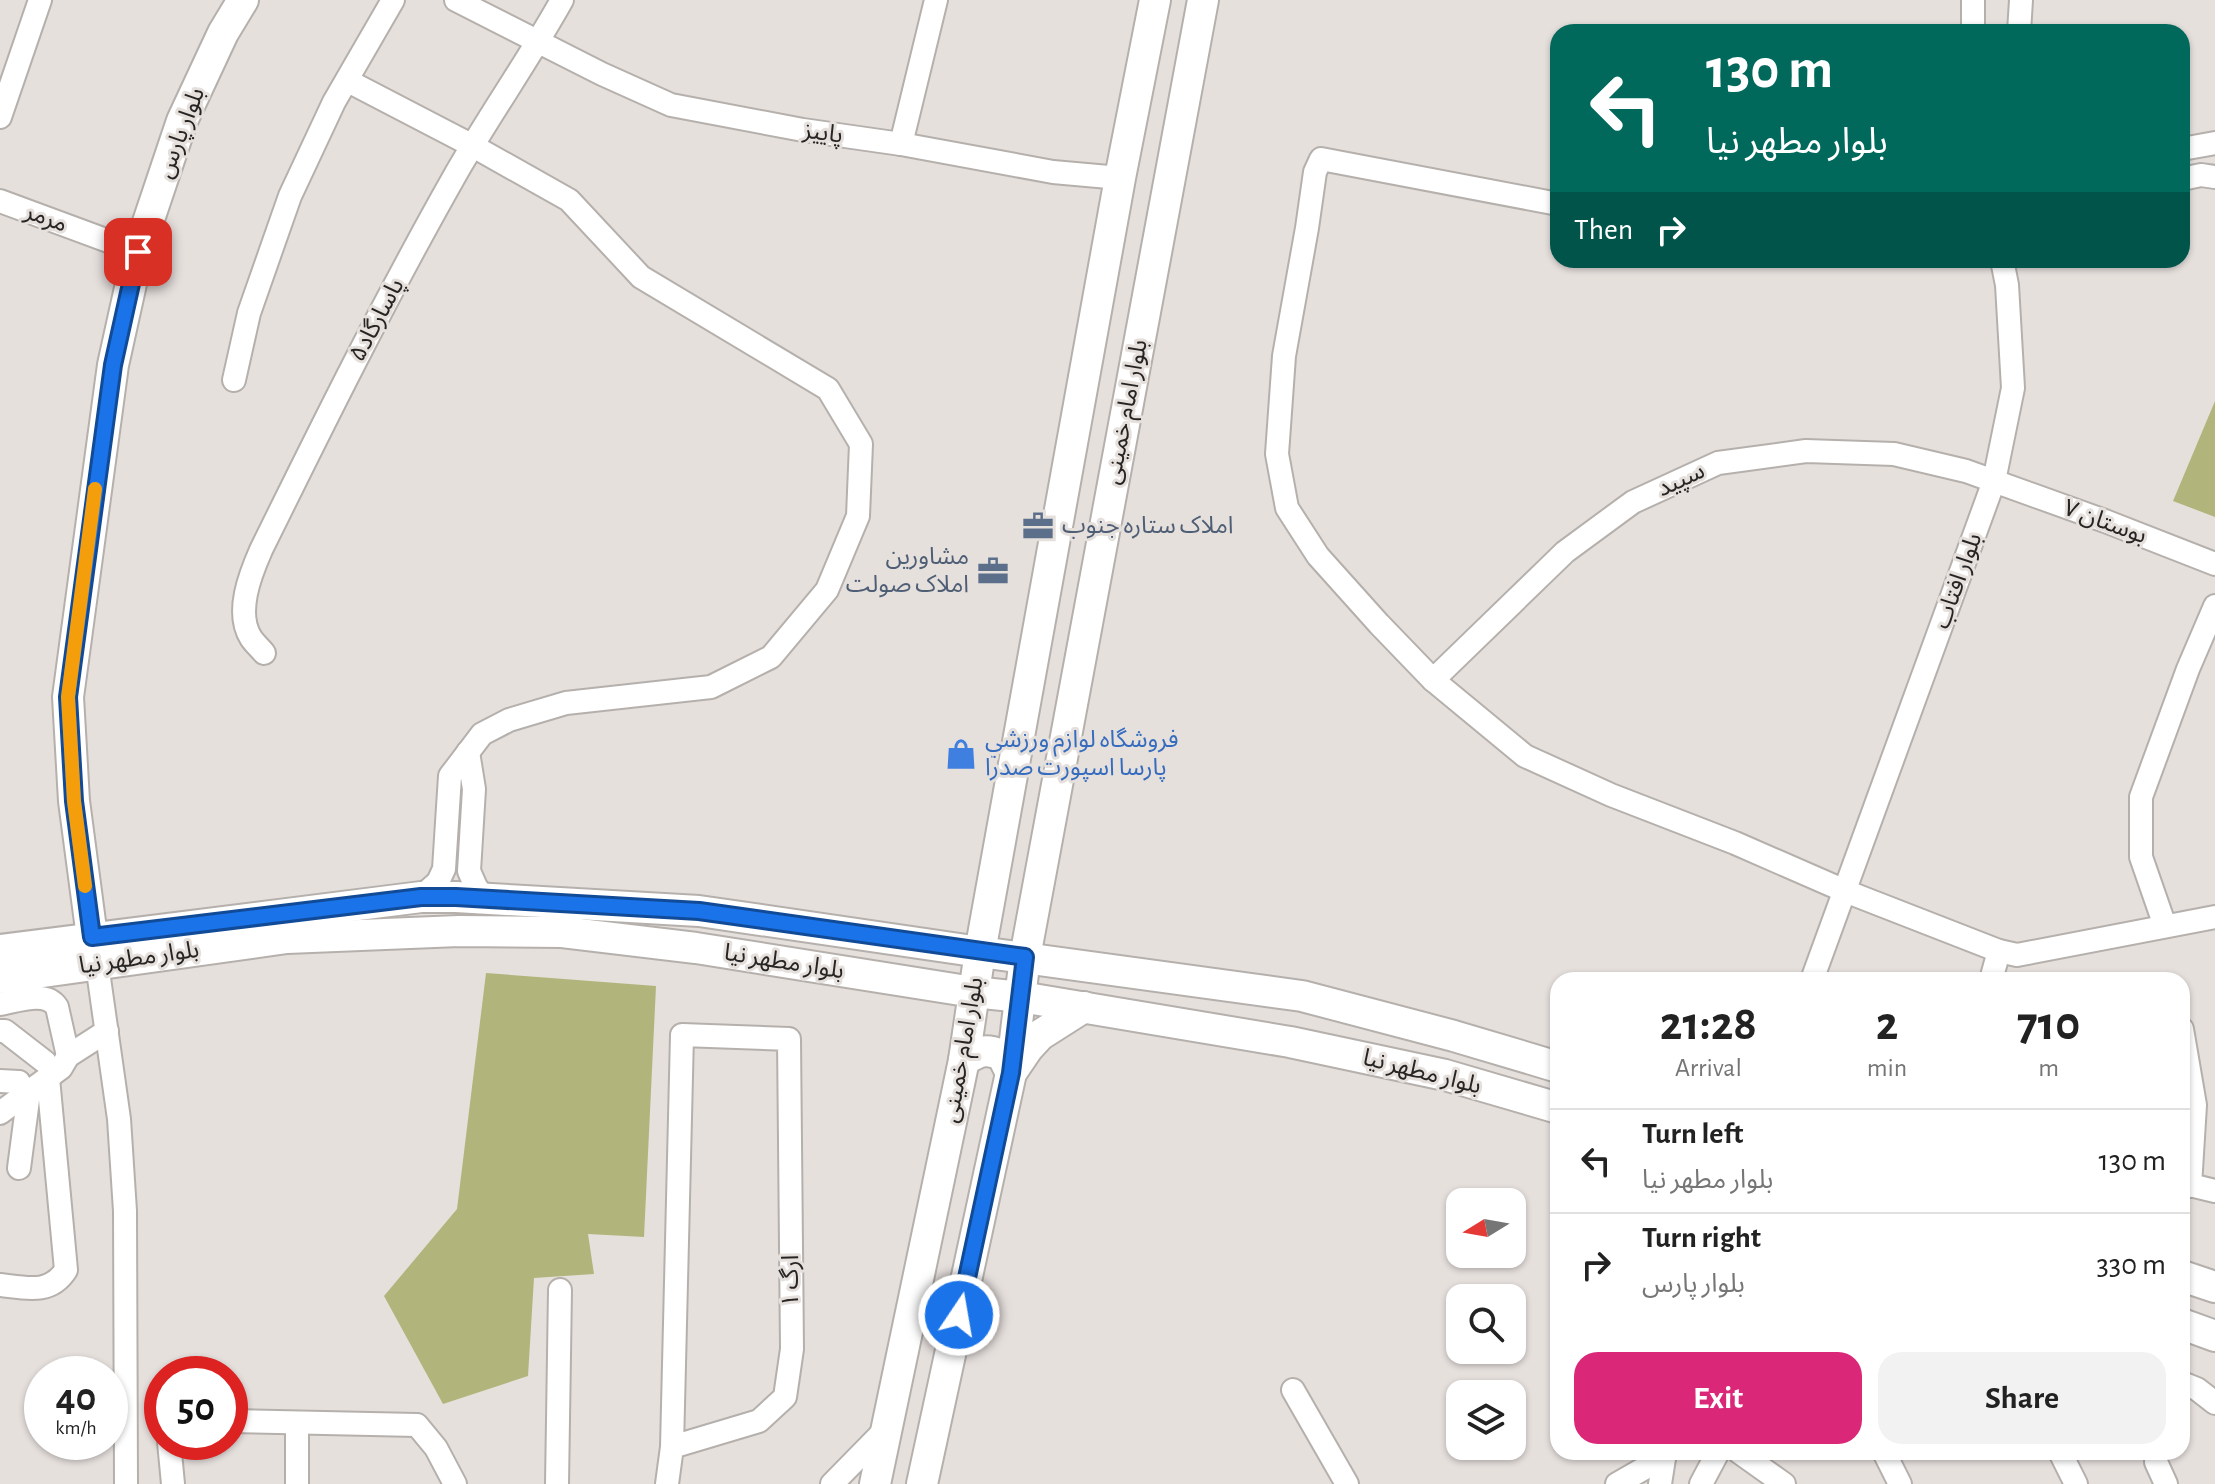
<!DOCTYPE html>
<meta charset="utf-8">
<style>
body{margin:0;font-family:"Alegreya Sans","Noto Sans Arabic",sans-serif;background:#f2f2f2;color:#222;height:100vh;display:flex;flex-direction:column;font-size:30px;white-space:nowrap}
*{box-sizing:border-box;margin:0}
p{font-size:26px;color:#767676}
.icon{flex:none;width:44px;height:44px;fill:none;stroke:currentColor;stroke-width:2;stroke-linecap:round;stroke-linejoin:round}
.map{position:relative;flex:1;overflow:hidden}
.sheet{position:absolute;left:1550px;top:972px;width:640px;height:488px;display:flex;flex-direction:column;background:#fff;border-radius:24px;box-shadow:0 2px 6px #0004}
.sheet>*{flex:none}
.banner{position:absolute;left:1550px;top:24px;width:640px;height:244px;border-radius:24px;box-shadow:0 2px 6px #0004;background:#00695c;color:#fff;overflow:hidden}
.needle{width:52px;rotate:259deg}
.controls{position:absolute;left:1446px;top:1188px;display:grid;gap:16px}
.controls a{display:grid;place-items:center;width:80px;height:80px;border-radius:16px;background:#fff;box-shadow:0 2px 6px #0004;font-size:40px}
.speed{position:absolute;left:24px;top:1356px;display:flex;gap:16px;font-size:40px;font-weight:700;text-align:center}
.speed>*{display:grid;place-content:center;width:104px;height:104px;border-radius:50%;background:#fff;box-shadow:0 2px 6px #0004;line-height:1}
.speed small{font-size:20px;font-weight:400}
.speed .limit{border:12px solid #d22;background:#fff;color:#111}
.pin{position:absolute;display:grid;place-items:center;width:68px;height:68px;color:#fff;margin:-34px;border-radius:16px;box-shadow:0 4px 12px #0006}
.me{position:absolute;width:88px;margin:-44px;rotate:12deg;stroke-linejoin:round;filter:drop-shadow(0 0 6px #0008)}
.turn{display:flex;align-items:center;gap:28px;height:168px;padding:0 24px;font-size:36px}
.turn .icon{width:104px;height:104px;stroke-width:2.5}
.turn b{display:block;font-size:56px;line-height:68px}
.then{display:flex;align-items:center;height:76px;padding:0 24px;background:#0003;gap:16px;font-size:30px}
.eta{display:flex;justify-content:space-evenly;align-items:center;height:136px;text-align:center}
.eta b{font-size:48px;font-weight:700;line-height:56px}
.cta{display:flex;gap:16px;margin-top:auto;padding:16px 24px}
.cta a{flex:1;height:92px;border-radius:24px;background:#db2777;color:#fff;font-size:32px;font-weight:700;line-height:92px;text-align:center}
.cta a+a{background:#f2f2f2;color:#222}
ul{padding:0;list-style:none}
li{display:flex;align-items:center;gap:24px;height:104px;padding:0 24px;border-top:2px solid #e0e0e0}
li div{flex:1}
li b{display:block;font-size:30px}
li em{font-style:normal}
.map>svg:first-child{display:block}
.green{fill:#b2b57b}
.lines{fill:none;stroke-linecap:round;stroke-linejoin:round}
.street-casing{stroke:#b5b0ac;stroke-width:26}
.secondary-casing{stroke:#b5b0ac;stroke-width:34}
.street{stroke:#fff;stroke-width:22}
.secondary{stroke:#fff;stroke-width:30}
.route-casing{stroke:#114b97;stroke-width:20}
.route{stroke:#1a73e8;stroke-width:14}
.slow{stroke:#f59e0b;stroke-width:14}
.labels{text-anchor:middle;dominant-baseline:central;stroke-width:6;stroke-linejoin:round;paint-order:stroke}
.street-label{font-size:24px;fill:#272524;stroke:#e6e0dd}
.service-label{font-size:24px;fill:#4e5e75;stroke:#e6e0dd;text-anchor:start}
.shop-label{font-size:24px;fill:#366cbe;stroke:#e6e0dd;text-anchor:start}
</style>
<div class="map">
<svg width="2215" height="1484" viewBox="0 0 2215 1484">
<rect width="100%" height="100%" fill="#e6e0dd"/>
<g class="green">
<path d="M2215 401V517L2173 501Z"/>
<path d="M486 973 656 986 644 1237 588 1234 594 1274 534 1278 528 1376 443 1404 384 1296 457 1209Z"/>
</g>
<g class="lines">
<defs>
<g id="street">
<path d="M456 0 602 74 671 105 803 130 901 144 1053 172 1120 178"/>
<path d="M1973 0V32"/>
<path d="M2019 32 2021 0"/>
<path d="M348 81 473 146 569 200 641 277 828 389 861 444 858 516 827 590 771 657 711 687 566 703 509 720 482 734 450 776 444 869 438 882 421 897"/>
<path d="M0 117 40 0"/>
<path d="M901 144 936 0"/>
<path d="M2182 149 2215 143"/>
<path d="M2182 179 2201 175 2215 177"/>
<path d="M0 201 138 252"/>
<path d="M1558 204 1321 159 1315 172 1307 228 1284 356 1277 454 1287 508 1318 556 1379 624 1433 680 1525 756 1611 795 1735 843 1845 891 1999 951 2017 955 2215 917"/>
<path d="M234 380 249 313 290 196 334 102 393 0"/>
<path d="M264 653C260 648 255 644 251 638 235 613 250 575 261 550 323 424 385 299 454 177 488 117 528 61 562 0"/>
<path d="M1433 680 1565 552 1633 502 1718 463 1806 451 1894 454 1966 471 2105 521 2215 564"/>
<path d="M468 752 474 789 469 871 476 887 486 900"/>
<path d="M2165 926 2141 857V797L2188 669 2215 606"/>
<path d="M97 964 119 1119 125 1211 126 1484"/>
<path d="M1812 980 1994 481 2013 388 2007 285 2002 260"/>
<path d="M1991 980 1999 951"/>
<path d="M0 1004C17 1001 46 990 57 1007L68 1056"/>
<path d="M2182 1029 2195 1105 2190 1186"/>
<path d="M0 1031H5L45 1062"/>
<path d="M0 1081 19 1082"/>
<path d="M0 1113 61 1068 68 1056 107 1031"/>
<path d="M19 1168 29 1092"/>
<path d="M2182 1183 2215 1191"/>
<path d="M0 1285C26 1288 50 1295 66 1270L48 1078"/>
<path d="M2182 1383 2197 1389 2215 1403"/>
<path d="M1293 1390 1347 1484"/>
<path d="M230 1421 417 1425 436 1448 455 1484"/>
<path d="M169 1442 173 1484"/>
<path d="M1739 1452 1784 1484"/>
<path d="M1884 1452 1900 1484"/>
<path d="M2060 1452 2076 1484"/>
<path d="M2157 1452 2156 1462 2166 1484"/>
<path d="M297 1484V1423"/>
<path d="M557 1484 560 1290"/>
<path d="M667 1484 672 1447 682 1035 789 1039 792 1349 785 1397 759 1421 672 1447"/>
<path d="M832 1484 885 1430"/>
<path d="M1617 1484 1664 1457"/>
<path d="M1660 1484 1665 1452"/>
<path d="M1701 1484 1718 1452"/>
</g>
<g id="secondary">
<path d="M92 937 74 801 68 697 113 365 138 252 182 121 223 33 243 0"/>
<path d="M0 950 421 897H456L699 911 980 952 1302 996 1454 1036 1558 1067"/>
<path d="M0 978 287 938 459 931 562 932 696 948 973 992 1021 997 1290 1042 1445 1075 1558 1108"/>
<path d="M964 1060C980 1051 985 1048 1002 1055L1011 1073 1028 1048 1040 1035 1084 1007"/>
<path d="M2182 1276 2215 1287"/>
<path d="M2182 1324 2215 1336"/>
<path d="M875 1484 964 1060 980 952 1120 178 1155 0"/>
<path d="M922 1484 1011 1073 1025 957 1203 0"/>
</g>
</defs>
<use href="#street" class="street-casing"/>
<use href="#secondary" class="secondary-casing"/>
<use href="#street" class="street"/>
<use href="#secondary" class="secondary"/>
</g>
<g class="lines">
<defs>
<path id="route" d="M138 252 113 365 68 697 74 801 92 937 421 897H456L699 911 1025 957 1011 1073 959 1315"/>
</defs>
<use href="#route" class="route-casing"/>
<use href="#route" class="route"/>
<path class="slow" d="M85 886 74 801 68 697 95 489"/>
</g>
<defs>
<symbol id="office-bare" viewBox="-9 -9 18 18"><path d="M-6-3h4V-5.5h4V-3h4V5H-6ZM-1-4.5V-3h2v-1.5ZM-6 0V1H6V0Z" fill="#5c6f8a" stroke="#e6e0dd" stroke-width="2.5" paint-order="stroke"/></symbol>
<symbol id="shop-bare" viewBox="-9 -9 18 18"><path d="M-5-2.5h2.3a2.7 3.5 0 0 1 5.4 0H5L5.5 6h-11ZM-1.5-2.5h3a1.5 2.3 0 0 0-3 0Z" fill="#3f7fe0" stroke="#e6e0dd" stroke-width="2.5" paint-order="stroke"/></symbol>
</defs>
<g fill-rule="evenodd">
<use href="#office-bare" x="1016" y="504" width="44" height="44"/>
<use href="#office-bare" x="971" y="549" width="44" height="44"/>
<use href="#shop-bare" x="939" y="732" width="44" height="44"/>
</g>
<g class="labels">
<g class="street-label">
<text transform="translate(181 133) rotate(-69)">بلوار پارس</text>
<text transform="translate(823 133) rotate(8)">پاییز</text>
<text transform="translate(46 218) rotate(20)">مرمر</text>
<text transform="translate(377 320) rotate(-62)">پاسارگاد۵</text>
<text transform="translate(1126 412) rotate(-79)">بلوار امام خمینی</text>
<text transform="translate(1681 480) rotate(-25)">سپید</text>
<text transform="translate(2105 522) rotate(20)">بوستان ۷</text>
<text transform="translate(1958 581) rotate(-70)">بلوار افتاب</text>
<text transform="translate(139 958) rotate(-8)">بلوار مطهر نیا</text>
<text transform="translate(784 962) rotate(9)">بلوار مطهر نیا</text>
<text transform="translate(963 1050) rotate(-80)">بلوار امام خمینی</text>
<text transform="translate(1422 1072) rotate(14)">بلوار مطهر نیا</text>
<text transform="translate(791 1281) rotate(-90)">ارگ ۱</text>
</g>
<g class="service-label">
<text x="1062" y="526">املاک ستاره جنوب</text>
<text x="969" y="557" text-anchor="end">مشاورین<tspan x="969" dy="28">املاک صولت</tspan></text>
</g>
<g class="shop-label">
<text x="985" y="740">فروشگاه لوازم ورزشي<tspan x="985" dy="28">پارسا اسپورت صدرا</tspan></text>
</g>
</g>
</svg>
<div class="controls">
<a><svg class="needle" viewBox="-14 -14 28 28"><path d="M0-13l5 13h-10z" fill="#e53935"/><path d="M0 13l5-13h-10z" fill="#767676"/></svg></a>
<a><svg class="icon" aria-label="search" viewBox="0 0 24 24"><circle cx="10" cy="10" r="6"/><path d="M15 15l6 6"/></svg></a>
<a><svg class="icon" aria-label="layers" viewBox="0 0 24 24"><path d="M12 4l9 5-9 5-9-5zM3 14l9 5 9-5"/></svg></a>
</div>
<div class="speed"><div>40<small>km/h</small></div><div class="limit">50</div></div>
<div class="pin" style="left:138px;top:252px;background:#d93025"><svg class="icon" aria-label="arrive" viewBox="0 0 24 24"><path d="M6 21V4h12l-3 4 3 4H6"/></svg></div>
<svg class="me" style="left:959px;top:1315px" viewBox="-20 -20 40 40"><circle r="17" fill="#1a73e8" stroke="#fff" stroke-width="3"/><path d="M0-11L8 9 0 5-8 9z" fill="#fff"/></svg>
<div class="banner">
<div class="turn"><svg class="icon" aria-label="left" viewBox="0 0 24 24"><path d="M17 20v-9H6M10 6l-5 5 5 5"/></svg><div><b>130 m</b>بلوار مطهر نیا</div></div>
<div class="then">Then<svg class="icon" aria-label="right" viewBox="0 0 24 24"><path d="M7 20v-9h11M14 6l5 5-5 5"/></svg></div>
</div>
<section class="sheet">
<div class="eta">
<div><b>21:28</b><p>Arrival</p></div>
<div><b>2</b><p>min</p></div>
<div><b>710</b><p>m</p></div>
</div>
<ul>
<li><svg class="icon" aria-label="left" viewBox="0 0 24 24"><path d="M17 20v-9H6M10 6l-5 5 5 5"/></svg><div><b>Turn left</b><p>بلوار مطهر نیا</p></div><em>130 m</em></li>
<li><svg class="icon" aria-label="right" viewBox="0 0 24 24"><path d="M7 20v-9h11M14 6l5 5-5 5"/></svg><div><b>Turn right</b><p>بلوار پارس</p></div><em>330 m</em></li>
</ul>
<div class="cta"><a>Exit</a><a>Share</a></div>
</section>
</div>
